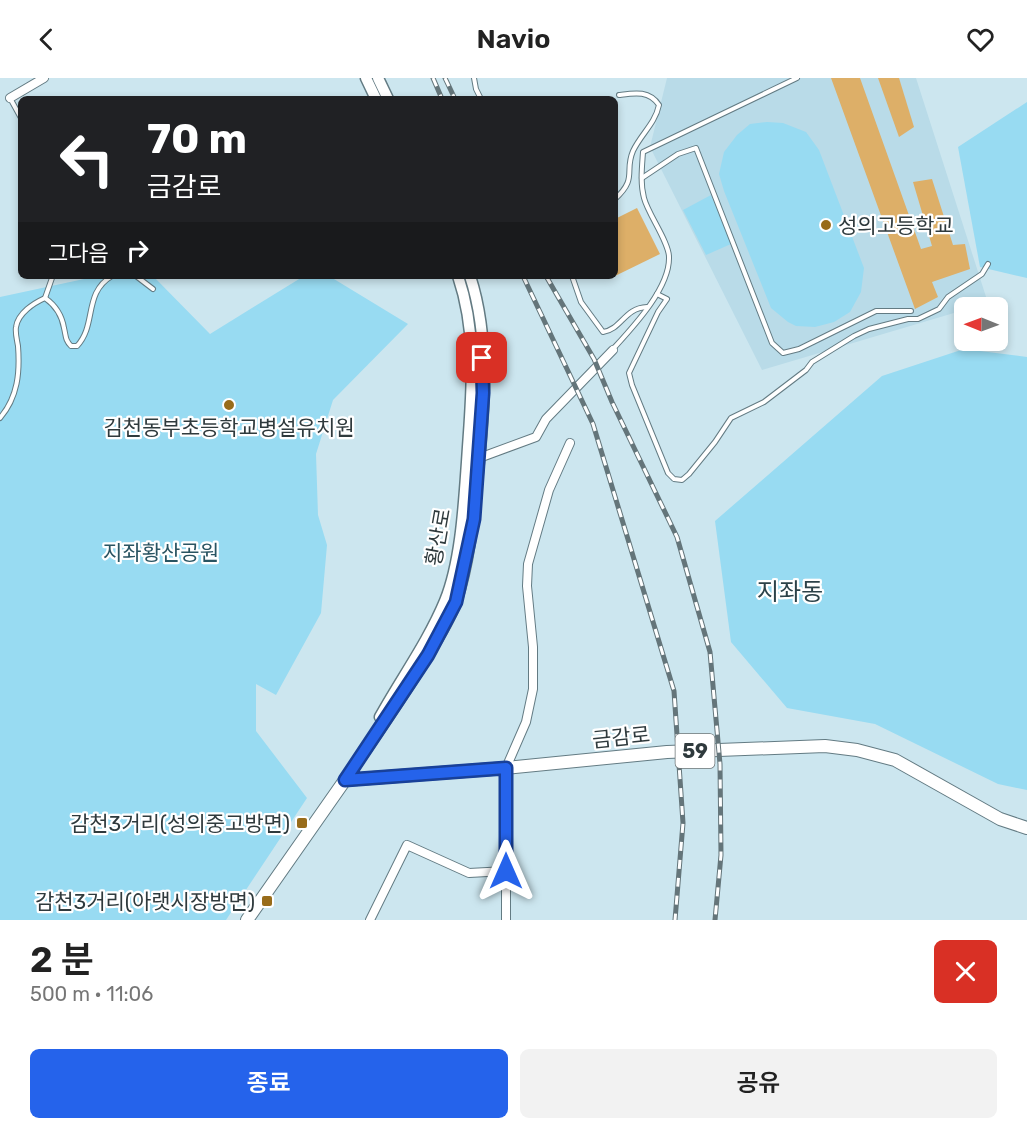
<!DOCTYPE html>
<html lang="ko">
<meta charset="utf-8">
<style>
body{margin:0;font-family:Rubik,"Noto Sans KR",sans-serif;background:#f2f2f2;color:#222;height:100vh;display:flex;flex-direction:column;font-size:22px;white-space:nowrap}
*{box-sizing:border-box;margin:0}
p{font-size:20px;color:#767676}
.icon{flex:none;width:33px;height:33px;fill:none;stroke:currentColor;stroke-width:2;stroke-linecap:round;stroke-linejoin:round}
.map{position:relative;height:842px;overflow:hidden}
.sheet{display:flex;flex-direction:column;background:#fff;flex:1}
.sheet>*{flex:none}
.banner{position:absolute;left:18px;top:18px;width:600px;height:183px;border-radius:9px;box-shadow:0 3px 9px #0003;background:#202124;color:#fff;overflow:hidden}
.needle{width:39px;rotate:271deg}
.buttons{position:absolute;left:954px;top:219px;display:grid;gap:12px}
.buttons a{display:grid;place-items:center;width:54px;height:54px;border-radius:9px;background:#fff;box-shadow:0 3px 9px #0003;font-size:30px}
.pin{position:absolute;display:grid;place-items:center;width:51px;height:51px;color:#fff;margin:-26px;border-radius:12px;box-shadow:0 3px 9px #0006}
.me{position:absolute;width:66px;margin:-33px;rotate:0deg;stroke-linejoin:round;filter:drop-shadow(0 0 4px #0008)}
.turn{display:flex;align-items:center;gap:21px;height:126px;padding:0 30px;font-size:27px}
.turn .icon{width:78px;height:78px;stroke-width:2.5}
.turn b{display:block;font-size:42px;line-height:51px}
.then{display:flex;align-items:center;height:57px;padding:0 30px;background:#0003;gap:12px;font-size:22px}
.round{display:grid;place-items:center;flex:none;width:63px;height:63px;border-radius:9px;background:#f2f2f2}
.head{display:flex;align-items:center;justify-content:space-between;height:102px;padding:0 30px}
h1{font-size:36px;font-weight:600;line-height:45px}
.primary-button{display:flex;gap:12px;margin-top:auto;padding:12px 30px}
.primary-button a{flex:1;height:69px;border-radius:9px;background:#2563eb;color:#fff;font-size:24px;font-weight:600;line-height:69px;text-align:center}
.primary-button a+a{background:#f2f2f2;color:#222}
header{display:flex;justify-content:space-between;align-items:center;height:78px;padding:0 30px;background:#fff;font-size:27px;font-weight:600}
.map>svg:first-child{display:block}
.built{fill:#b9dbe8}
.green{fill:#98dbf2}
.building{fill:#ddaf68}
.lines{fill:none;stroke-linecap:round;stroke-linejoin:round}
.lane-casing{stroke:#637b83;stroke-width:6}
.street-casing{stroke:#637b83;stroke-width:10}
.secondary-casing{stroke:#637b83;stroke-width:13}
.primary-casing{stroke:#637b83;stroke-width:14}
.lane{stroke:#fff;stroke-width:4}
.street{stroke:#fff;stroke-width:8}
.secondary{stroke:#fff;stroke-width:10}
.primary{stroke:#fff;stroke-width:12}
.rail-casing{stroke:#64757a;stroke-width:5}
.rail{stroke:#fff;stroke-width:3;stroke-dasharray:9;stroke-linecap:butt}
.route-casing{stroke:#184099;stroke-width:15}
.route{stroke:#2563eb;stroke-width:10}
.poi-dot{fill:#986c1a;stroke:#fff;stroke-width:2}
.labels{text-anchor:middle;dominant-baseline:central;stroke-width:4.5;stroke-linejoin:round;paint-order:stroke}
.shield{fill:#fff;stroke:#6d7577;stroke-width:1.5}
.shield-label{font-size:20px;font-weight:bold;fill:#2f3a3d}
.poi-label{font-size:21px;fill:#2f3a3d;stroke:#fff;text-anchor:end}
.street-label{font-size:21px;fill:#2f3a3d;stroke:#fff}
.park-label{font-size:21px;fill:#295462;stroke:#fff}
.quarter-label{font-size:24px;fill:#2c4249;stroke:#fff}
</style>
<header><svg class="icon" aria-label="back" viewBox="0 0 24 24"><path d="M15 5l-7 7 7 7"/></svg>Navio<svg class="icon" aria-label="heart" viewBox="0 0 24 24"><path d="M12 20l-8-8c-3-5 5-10 8-4 3-6 11-1 8 4z"/></svg></header>
<div class="map">
<svg width="1027" height="842" viewBox="0 0 1027 842">
<rect width="100%" height="100%" fill="#cce6ef"/>
<path class="built" d="M667 0H916L988 225 964 230V232L762 292 650 69Z"/>
<g class="green">
<path d="M1027 24V200L980 189 958 69Z"/>
<path d="M767 44 783 45 806 54 819 72 864 190 861 214 850 234 834 244 815 249 796 248 788 244 771 230 724 113 719 96 724 74 737 57 750 46Z"/>
<path d="M711 117 731 166 706 177 683 132Z"/>
<path d="M98 198H153L210 256 304 198H329L408 246 333 322 316 376 318 437 327 467 321 535 276 617 256 606V653L307 720 226 842H0V219Z"/>
<path d="M964 271 1027 279V712L998 706 875 646 787 630 731 564 715 443 882 298Z"/>
</g>
<g class="building">
<path d="M831 0H860L921 171 932 168 913 104 932 101 953 167 965 166 970 191 932 204 938 219 915 231Z"/>
<path d="M878 0H899L914 49 899 59Z"/>
<path d="M637 130 660 176 615 198V141Z"/>
</g>
<g class="lines">
<defs>
<g id="lane">
<path d="M474 0 476 11 481 21"/>
<path d="M10 20 21 40"/>
<path d="M642 100 678 76 696 70 772 265 783 275 799 271 876 233H911"/>
<path d="M615 121C638 100 624 94 633 73 641 56 655 46 659 27 649 12 634 15 619 17"/>
<path d="M136 198 153 211"/>
<path d="M572 198 581 224 603 254C622 251 624 230 647 229"/>
<path d="M657 216 667 221 658 234 629 295 632 307 668 395 674 401 682 402 689 396 715 364 731 340 764 324 806 292 812 284 854 258 869 251 908 241H918L939 231 948 219 982 196 988 186"/>
<path d="M45 220 52 200 50 198"/>
<path d="M613 271C633 249 670 210 669 179 669 164 648 136 644 120 640 105 642 89 643 74L797 0"/>
<path d="M0 340C18 319 20 294 18 268 17 262 15 255 16 249 18 235 34 225 45 220 55 227 62 238 64 250 66 258 65 262 71 268H77C97 247 83 215 112 198"/>
</g>
<g id="street">
<path d="M10 20 44 0"/>
<path d="M479 380 536 359 546 341 613 272"/>
<path d="M370 842 407 767 469 795 506 793"/>
<path d="M506 842V690L526 644 533 611V569L527 508 528 486 549 412 570 365"/>
</g>
<g id="secondary">
<path d="M366 0 376 21"/>
<path d="M378 0 388 21"/>
<path d="M380 639C401 601 428 564 445 523 461 484 464 426 467 384 471 320 479 260 458 198"/>
<path d="M345 702C371 664 397 627 421 588 433 568 448 546 456 524 469 485 473 442 477 402 484 336 491 262 470 198"/>
</g>
<path id="primary" d="M247 842 345 702 506 690 667 674 825 668 857 672 895 682 1000 741 1027 750"/>
</defs>
<use href="#lane" class="lane-casing"/>
<use href="#street" class="street-casing"/>
<use href="#secondary" class="secondary-casing"/>
<use href="#primary" class="primary-casing"/>
<use href="#lane" class="lane"/>
<use href="#street" class="street"/>
<use href="#secondary" class="secondary"/>
<use href="#primary" class="primary"/>
<defs>
<g id="rail">
<path d="M433 0 442 21"/>
<path d="M445 0 455 21"/>
<path d="M523 198 593 346 674 613 683 745 675 842"/>
<path d="M546 198 594 281 612 324 677 459 710 574 720 686 721 777 715 842"/>
</g>
</defs>
<use href="#rail" class="rail-casing"/>
<use href="#rail" class="rail"/>
</g>
<g class="lines">
<defs>
<path id="route" d="M482 280 483 315 474 441 456 524 428 577 345 702 506 690V793"/>
</defs>
<use href="#route" class="route-casing"/>
<use href="#route" class="route"/>
</g>
<g class="poi-dot">
<circle cx="826" cy="147" r="6"/>
<circle cx="229" cy="327" r="6"/>
<rect x="296" y="739" width="12" height="12" rx="3"/>
<rect x="261" y="817" width="12" height="12" rx="3"/>
</g>
<g class="labels">
<rect class="shield" x="675.5" y="656" width="39" height="34" rx="4.5"/>
<g class="shield-label">
<text x="695" y="673">59</text>
</g>
<g class="poi-label">
<text x="838" y="147" text-anchor="start">성의고등학교</text>
<text x="229" y="349" text-anchor="middle">김천동부초등학교병설유치원</text>
<text x="290" y="745">감천3거리(성의중고방면)</text>
<text x="255" y="823">감천3거리(아랫시장방면)</text>
</g>
<g class="street-label">
<text transform="translate(438 459) rotate(-80)">황산로</text>
<text transform="translate(621 659) rotate(-6)">금감로</text>
</g>
<g class="park-label">
<text x="161" y="474">지좌황산공원</text>
</g>
<g class="quarter-label">
<text x="790" y="514">지좌동</text>
</g>
</g>
</svg>
<div class="buttons">
<a><svg class="needle" viewBox="-14 -14 28 28"><path d="M0-13l5 13h-10z" fill="#e53935"/><path d="M0 13l5-13h-10z" fill="#767676"/></svg></a>
</div>
<div class="pin" style="left:482px;top:280px;background:#d93025"><svg class="icon" aria-label="arrive" viewBox="0 0 24 24"><path d="M6 21V4h12l-3 4 3 4H6"/></svg></div>
<svg class="me" style="left:506px;top:793px" viewBox="-20 -20 40 40"><path d="M0-17L14 15 0 8-14 15z" fill="#2563eb" stroke="#fff" stroke-width="4"/></svg>
<div class="banner">
<div class="turn"><svg class="icon" aria-label="left" viewBox="0 0 24 24"><path d="M17 20v-9H6M10 6l-5 5 5 5"/></svg><div><b>70 m</b>금감로</div></div>
<div class="then">그다음<svg class="icon" aria-label="right" viewBox="0 0 24 24"><path d="M7 20v-9h11M14 6l5 5-5 5"/></svg></div>
</div>
</div>
<section class="sheet">
<div class="head"><div><h1>2 분</h1><p>500 m · 11:06</p></div><a class="round" style="background:#d93025;color:#fff"><svg class="icon" aria-label="close" viewBox="0 0 24 24"><path d="M6 6l12 12M18 6L6 18"/></svg></a></div>
<div class="primary-button"><a>종료</a><a>공유</a></div>
</section>
